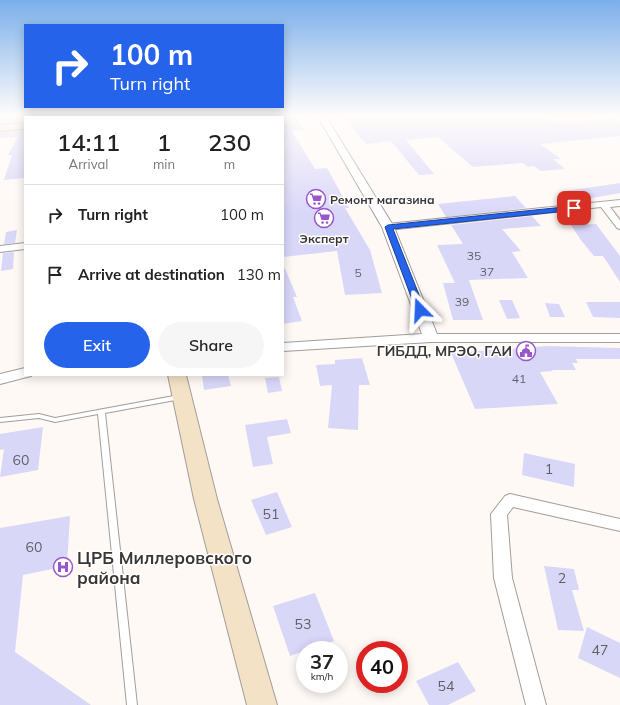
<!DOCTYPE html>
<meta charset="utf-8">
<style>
body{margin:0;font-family:Mulish,sans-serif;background:#f6f6f6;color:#222;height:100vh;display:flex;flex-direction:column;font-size:15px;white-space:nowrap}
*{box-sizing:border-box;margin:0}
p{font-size:13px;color:#767676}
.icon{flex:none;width:22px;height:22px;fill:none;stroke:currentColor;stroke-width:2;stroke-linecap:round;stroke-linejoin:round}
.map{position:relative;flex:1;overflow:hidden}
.panel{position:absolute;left:24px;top:116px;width:260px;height:260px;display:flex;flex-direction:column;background:#fff;border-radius:0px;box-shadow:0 2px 10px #0003}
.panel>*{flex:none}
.banner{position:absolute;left:24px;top:24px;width:260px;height:84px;border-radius:0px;box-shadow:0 2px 10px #0003;background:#2563eb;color:#fff;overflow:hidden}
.speed{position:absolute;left:296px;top:641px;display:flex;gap:8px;font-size:20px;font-weight:700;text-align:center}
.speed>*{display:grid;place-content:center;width:52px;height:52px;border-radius:50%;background:#fff;box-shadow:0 2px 10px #0003;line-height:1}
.speed small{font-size:10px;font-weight:400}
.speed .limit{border:6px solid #d22;background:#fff;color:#111}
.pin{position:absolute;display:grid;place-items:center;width:34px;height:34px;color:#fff;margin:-17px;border-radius:8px;box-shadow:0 2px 6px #0006}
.me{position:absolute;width:44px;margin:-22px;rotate:339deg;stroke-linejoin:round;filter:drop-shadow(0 0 3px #0008)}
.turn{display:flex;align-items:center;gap:14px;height:84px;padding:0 20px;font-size:18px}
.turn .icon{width:52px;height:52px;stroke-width:2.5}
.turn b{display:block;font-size:28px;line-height:34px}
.eta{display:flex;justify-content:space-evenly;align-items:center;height:68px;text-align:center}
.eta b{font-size:24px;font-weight:600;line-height:28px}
.action{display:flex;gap:8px;margin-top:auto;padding:8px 20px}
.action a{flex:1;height:46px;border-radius:24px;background:#2563eb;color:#fff;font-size:16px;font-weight:600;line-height:46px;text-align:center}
.action a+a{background:#f6f6f6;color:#222}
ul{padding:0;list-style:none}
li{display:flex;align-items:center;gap:12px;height:60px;padding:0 20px;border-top:1px solid #e0e0e0}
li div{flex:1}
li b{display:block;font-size:15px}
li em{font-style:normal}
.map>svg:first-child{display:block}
.building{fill:#d9d7f8}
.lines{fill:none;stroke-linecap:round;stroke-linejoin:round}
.service-casing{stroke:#a29d9a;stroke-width:2}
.minor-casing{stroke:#a29d9a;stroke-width:2}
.tertiary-casing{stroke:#a29d9a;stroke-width:2}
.secondary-casing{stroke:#a29d9a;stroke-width:2}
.service{fill:#fff;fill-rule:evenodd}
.minor{fill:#fff;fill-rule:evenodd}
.tertiary{fill:#fff;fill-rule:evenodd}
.secondary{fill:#f3e2c6;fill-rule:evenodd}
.route{fill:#2563eb;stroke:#184099}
.labels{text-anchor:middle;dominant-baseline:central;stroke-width:3;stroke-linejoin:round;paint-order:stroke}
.far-poi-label{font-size:12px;font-weight:bold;fill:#393736;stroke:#fff;text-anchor:start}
.number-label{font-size:12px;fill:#615f66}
.poi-label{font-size:14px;font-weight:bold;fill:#393736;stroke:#fff;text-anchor:end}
.near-number-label{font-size:14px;fill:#615f66}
.near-poi-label{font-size:17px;font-weight:bold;fill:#393736;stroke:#fff;text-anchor:start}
</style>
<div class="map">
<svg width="620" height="705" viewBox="0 0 620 705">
<rect width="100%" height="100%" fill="#fff9f6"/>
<g class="building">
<path d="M17 115H25V122L0 124V118L16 117Z"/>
<path d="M283 115H295L304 130 292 131 315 169 327 168 349 208H345L370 250 382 293 345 295 337 251 283 257Z"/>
<path d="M390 115H543L557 123 613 118 620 121V136L540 144 561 159H553L565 169 541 171 534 166 528 167 523 163 473 167 438 137 406 140 434 174 419 175 391 141 366 144 343 117 356 116 357 118Z"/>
<path d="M25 130V178L4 180 12 155H8L18 137 0 138V132Z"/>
<path d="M620 183V193L569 202 559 192Z"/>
<path d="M515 196 526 208 446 217 438 204Z"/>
<path d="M532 216 541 226 502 229 521 251 512 252 528 278 469 280 483 320H453L443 283H455L437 245 463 244 451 225Z"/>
<path d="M596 224 620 256V282L603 256H594L580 239 571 225Z"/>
<path d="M17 230 15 243 4 244 6 232Z"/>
<path d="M14 252 13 269 1 271 3 253Z"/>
<path d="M283 264 297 297H293L302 321 283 324Z"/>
<path d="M499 300H512L520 318 507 319Z"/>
<path d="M586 302H620V318L593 317Z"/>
<path d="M545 303 559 304 565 317H550Z"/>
<path d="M548 346 620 348V359H576L578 363H572L576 370H552L553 371 540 372 558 404 475 409 451 353Z"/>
<path d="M362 358 370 385H359L358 430 328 428 332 385 320 386 316 365 335 364V360Z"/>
<path d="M202 375H228L231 386 204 390Z"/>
<path d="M279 377 282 391 268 393 265 378Z"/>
<path d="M287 419 291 433 267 437 273 464 253 467 245 425Z"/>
<path d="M43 427 38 470 0 477 4 449 0 450V434Z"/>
<path d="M524 453 575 464 574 487 522 475Z"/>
<path d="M277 492 292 527 266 535 251 500Z"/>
<path d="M70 516 67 566 23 575 15 652 91 705H0V528Z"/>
<path d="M544 566 574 569 579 590H572L584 631 558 630Z"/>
<path d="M315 593 334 641 290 656 273 606Z"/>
<path d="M587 627 620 643V678L578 658Z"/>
<path d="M458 662 476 691 448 705H429L416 681Z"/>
</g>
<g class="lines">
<defs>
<path id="service" d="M179 395H181L182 397 181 399 105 413 137 705H127L98 414 55 422 39 418 0 422V418L39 414 55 418Z"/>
<g id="minor">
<path d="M620 200V206L610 207 620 220V229L617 228 601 207 388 230 383 227 388 224Z"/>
<path d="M25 243V249L0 252V246Z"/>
<path d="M510 494 620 519V531L513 507 507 515 512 578 546 705H526L494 578 491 514 505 496Z"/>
</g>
<g id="tertiary">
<rect x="77" y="115" width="8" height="2"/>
<rect x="134" y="115" width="8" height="2"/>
<path d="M317 115H325L394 227 437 334H620V342H431L283 351V343L422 334 382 227Z"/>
<path d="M25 368V375H31V376L0 384V374Z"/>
</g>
<g id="secondary">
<path d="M148 115H183L182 117H146Z"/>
<path d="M25 123V129L0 131V125Z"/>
<path d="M168 375H186L217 499 277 705H247L194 499Z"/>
</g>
</defs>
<use href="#service" class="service-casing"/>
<use href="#minor" class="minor-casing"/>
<use href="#tertiary" class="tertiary-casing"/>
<use href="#secondary" class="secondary-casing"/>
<use href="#service" class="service"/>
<use href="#minor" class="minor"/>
<use href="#tertiary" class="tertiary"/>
<use href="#secondary" class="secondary"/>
</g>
<linearGradient id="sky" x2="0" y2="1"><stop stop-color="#7bafea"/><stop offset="0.54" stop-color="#fffcfb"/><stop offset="1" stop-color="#fffcfb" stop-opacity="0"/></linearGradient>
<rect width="620" height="214" fill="url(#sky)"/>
<path class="route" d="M574 206 576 207V210L393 229 425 310 420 313 416 310 385 227 388 225Z"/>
<defs>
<symbol id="supermarket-ring" viewBox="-11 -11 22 22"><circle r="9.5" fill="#fff" stroke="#9856cb" stroke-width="1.5"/><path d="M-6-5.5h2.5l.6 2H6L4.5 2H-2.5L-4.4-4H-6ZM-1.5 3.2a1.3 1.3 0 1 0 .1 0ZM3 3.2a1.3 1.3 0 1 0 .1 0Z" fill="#9856cb"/></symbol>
<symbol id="civic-ring" viewBox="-11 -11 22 22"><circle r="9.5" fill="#fff" stroke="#9856cb" stroke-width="1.5"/><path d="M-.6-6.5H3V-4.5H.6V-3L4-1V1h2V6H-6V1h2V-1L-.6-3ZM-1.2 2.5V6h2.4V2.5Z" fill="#9856cb"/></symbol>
<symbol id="hospital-ring" viewBox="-11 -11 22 22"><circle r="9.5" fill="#fff" stroke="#9856cb" stroke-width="1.5"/><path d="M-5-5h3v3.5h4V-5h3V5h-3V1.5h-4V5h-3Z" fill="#9856cb"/></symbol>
</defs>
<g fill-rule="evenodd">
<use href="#supermarket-ring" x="305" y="188" width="22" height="22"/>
<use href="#supermarket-ring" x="313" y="207" width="22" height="22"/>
<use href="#civic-ring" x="515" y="340" width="22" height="22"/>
<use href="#hospital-ring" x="52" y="556" width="22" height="22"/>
</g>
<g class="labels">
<g class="far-poi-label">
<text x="330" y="199">Ремонт магазина</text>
<text x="324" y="238" text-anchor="middle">Эксперт</text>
</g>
<g class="number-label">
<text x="474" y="255">35</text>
<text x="487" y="271">37</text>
<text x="358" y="272">5</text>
<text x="462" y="301">39</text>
<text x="519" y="378">41</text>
</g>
<g class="poi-label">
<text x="512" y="351">ГИБДД, МРЭО, ГАИ</text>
</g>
<g class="near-number-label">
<text x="21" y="460">60</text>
<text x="549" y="469">1</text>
<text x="271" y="514">51</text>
<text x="34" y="547">60</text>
<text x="562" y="578">2</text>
<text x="303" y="624">53</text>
<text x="600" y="650">47</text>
<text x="446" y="686">54</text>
</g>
<g class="near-poi-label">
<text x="77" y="557">ЦРБ Миллеровского<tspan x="77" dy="20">района</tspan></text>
</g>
</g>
</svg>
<div class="speed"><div>37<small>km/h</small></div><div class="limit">40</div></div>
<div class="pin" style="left:574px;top:208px;background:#d93025"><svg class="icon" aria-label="arrive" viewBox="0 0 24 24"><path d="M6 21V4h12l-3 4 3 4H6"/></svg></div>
<svg class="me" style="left:420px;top:310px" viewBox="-20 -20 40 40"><path d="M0-17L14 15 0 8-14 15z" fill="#2563eb" stroke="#fff" stroke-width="4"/></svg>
<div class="banner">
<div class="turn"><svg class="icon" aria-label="right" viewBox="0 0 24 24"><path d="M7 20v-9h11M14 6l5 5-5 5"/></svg><div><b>100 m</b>Turn right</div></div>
</div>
<section class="panel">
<div class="eta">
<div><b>14:11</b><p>Arrival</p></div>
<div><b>1</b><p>min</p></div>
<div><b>230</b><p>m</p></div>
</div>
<ul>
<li><svg class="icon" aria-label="right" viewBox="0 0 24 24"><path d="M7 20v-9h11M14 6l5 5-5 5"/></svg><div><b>Turn right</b></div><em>100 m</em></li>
<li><svg class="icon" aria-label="arrive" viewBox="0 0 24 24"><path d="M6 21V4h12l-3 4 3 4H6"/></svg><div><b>Arrive at destination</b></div><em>130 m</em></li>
</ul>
<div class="action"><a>Exit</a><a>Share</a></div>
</section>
</div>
